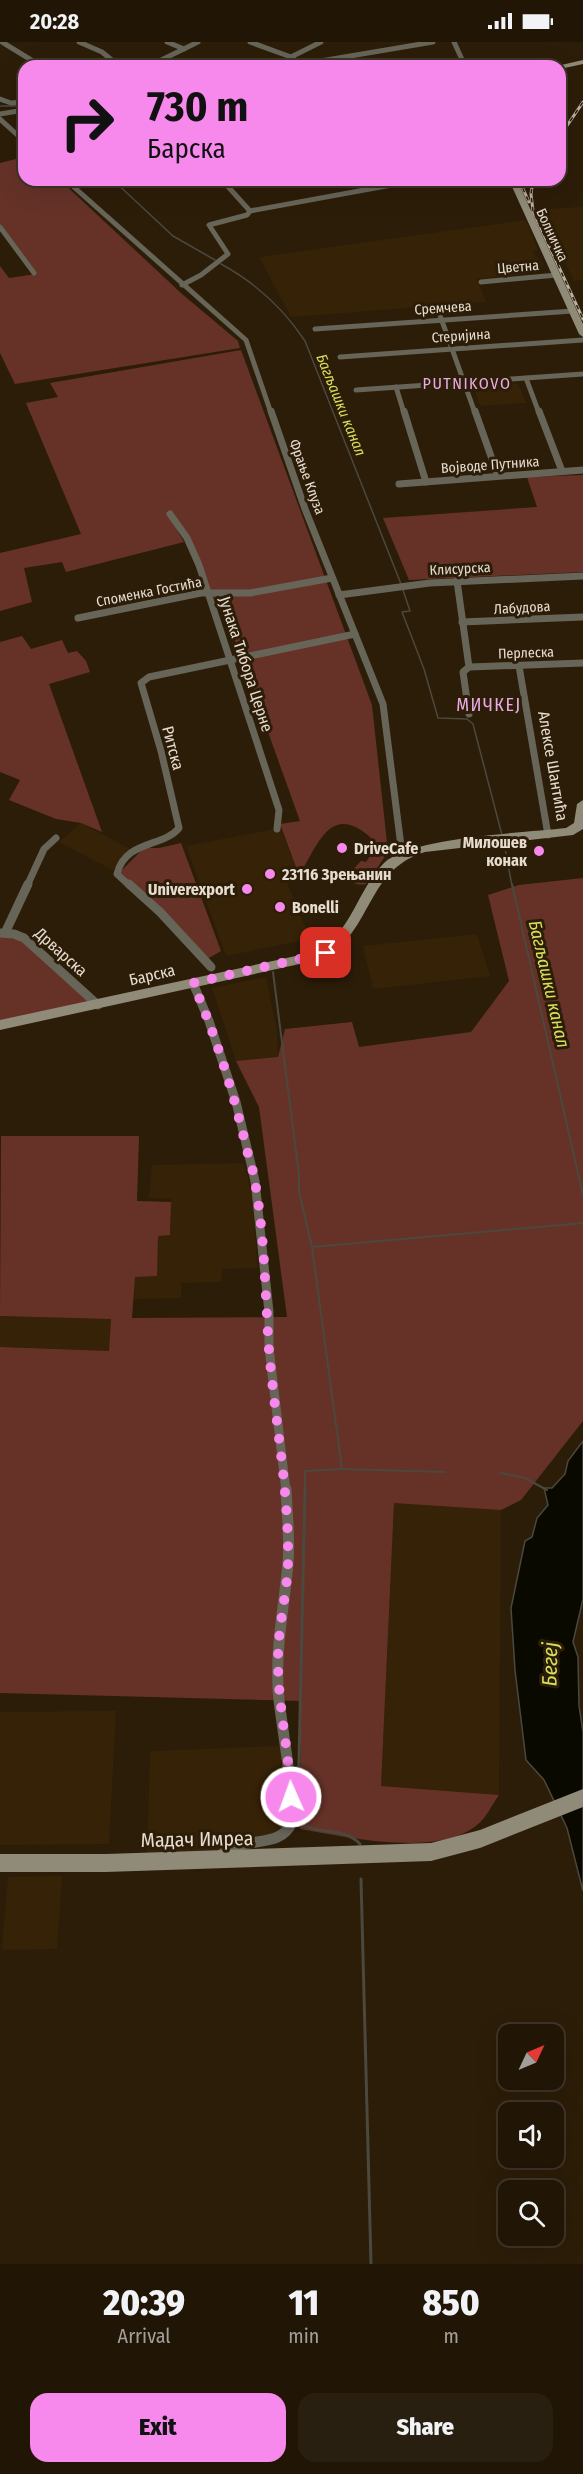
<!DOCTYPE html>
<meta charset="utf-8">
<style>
body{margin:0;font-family:"Fira Sans Condensed",sans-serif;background:#291f10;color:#f1f3f6;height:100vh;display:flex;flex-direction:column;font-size:22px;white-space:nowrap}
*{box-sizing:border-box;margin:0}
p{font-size:20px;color:#a29f9b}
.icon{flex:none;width:33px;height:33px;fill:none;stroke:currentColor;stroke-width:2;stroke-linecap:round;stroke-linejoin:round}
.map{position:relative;height:2222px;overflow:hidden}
.side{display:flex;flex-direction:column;background:#211606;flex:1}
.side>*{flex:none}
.hud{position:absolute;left:18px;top:18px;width:548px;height:126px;border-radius:18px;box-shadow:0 6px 24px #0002,0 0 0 2px #3e3528;background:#f788ec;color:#111;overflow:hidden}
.needle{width:39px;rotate:46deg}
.tools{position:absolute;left:498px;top:1982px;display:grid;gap:12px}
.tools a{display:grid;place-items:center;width:66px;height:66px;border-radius:12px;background:#211606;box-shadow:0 6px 24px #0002,0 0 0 2px #3e3528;font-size:30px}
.pin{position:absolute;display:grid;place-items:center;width:51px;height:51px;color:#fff;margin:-26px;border-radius:12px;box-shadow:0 3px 9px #0006}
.me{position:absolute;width:66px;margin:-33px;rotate:358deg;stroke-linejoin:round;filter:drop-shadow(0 0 4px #0008)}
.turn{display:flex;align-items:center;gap:21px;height:126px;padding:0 30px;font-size:27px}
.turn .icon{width:78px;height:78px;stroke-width:2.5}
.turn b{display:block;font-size:42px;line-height:51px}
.eta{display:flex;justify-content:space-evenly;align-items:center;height:102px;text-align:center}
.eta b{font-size:36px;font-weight:800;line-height:42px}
.cta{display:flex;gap:12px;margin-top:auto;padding:12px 30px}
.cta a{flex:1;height:69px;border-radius:18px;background:#f788ec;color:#111;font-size:24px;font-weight:800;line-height:69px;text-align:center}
.cta a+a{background:#291f10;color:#f1f3f6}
.status{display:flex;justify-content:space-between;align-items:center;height:42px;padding:0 30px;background:#211606;direction:ltr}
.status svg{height:16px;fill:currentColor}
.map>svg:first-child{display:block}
.built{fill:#362206}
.green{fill:#663228}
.water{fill:#090900;stroke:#4b483e;stroke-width:1.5}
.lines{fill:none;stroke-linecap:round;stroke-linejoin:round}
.stream-far2{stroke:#4b483e;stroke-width:1.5}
.stream-far1{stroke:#4b483e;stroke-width:2}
.stream{stroke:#4b483e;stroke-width:3}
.street-far3{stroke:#676458;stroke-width:5}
.street-far2{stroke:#676458;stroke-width:7}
.street-far1{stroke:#676458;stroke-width:9}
.street{stroke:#676458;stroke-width:11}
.secondary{fill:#908a78;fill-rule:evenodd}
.rail-casing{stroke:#baaea0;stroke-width:3}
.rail{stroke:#2c1d08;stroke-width:1.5;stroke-dasharray:4.5;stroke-linecap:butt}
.route{stroke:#f788ec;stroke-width:10;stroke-dasharray:0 18}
.poi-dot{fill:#f788ec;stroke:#2c1d08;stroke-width:2}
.labels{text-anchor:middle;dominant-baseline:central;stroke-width:6;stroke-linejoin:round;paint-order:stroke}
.far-street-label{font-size:14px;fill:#e6dccf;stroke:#2c1d08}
.far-water-label{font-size:15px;font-style:italic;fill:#d7de59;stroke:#2c1d08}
.far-quarter-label{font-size:16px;letter-spacing:1.5px;fill:#e9abe1;stroke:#2c1d08}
.street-label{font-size:16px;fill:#e6dccf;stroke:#2c1d08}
.poi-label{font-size:16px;font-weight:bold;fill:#e6dccf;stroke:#2c1d08;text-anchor:start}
.neighbourhood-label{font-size:18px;letter-spacing:1.5px;fill:#e9abe1;stroke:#2c1d08}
.water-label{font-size:18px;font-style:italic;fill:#d7de59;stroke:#2c1d08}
.near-street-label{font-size:20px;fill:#e6dccf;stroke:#2c1d08}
.near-water-label{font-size:21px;font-style:italic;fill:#d7de59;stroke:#2c1d08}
</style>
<div class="status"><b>20:28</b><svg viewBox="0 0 49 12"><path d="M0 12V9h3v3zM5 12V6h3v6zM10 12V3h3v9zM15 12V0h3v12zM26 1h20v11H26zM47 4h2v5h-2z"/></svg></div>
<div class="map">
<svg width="583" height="2222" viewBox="0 0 583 2222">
<rect width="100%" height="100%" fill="#2c1d08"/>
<g class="built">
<path d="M583 165V238L574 239 546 182 545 167Z"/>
<path d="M526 178 538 208 533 210 544 223 523 225 527 232 477 237 486 260 291 275 259 215Z"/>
<path d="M515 341 519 343 526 361 480 364 473 344Z"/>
<path d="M81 781 134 809 112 828 59 800Z"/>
<path d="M280 786 296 825 282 828 310 897 226 914 186 804Z"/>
<path d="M477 892 490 934 373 947 363 904Z"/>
<path d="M266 935 277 989 278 1015 236 1019 212 946Z"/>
<path d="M244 1121 252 1154 258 1226 222 1227 221 1240 181 1241V1256L134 1257 135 1235 158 1193H170L171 1157 149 1156 152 1123Z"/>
<path d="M0 1274 111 1277 109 1309 0 1305Z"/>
<path d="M394 1460 501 1468 499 1753 381 1744Z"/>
<path d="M116 1669 109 1802 0 1803V1670Z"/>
<path d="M281 1704 282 1791 229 1801 218 1806 210 1816 147 1815 150 1709Z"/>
<path d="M62 1834 57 1907 2 1908 8 1835Z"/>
</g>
<g class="green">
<path d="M24 115V138H60L182 252 238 299 240 306 15 342 0 311V224L9 236 36 232 0 181V121Z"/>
<path d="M241 308 372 663 388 810 366 842C357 844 352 841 346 835L361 819 366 820 374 808 371 804 370 795C333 763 320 797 303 827L296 825 280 782 300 779 236 601 173 470 167 471 184 500 66 530 62 520 24 526 32 560 0 569V511L81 492 26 361 58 355 50 341Z"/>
<path d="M583 433V530L409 538 383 476 537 465 527 435Z"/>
<path d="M22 594 31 607 62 598 68 611 77 609 86 619 90 630 49 642 102 790 81 781 56 777 9 758 20 738 0 730V600Z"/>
<path d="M181 801 221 909 204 919 120 830 144 806H159Z"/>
<path d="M583 836V1379L521 1458 501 1468 394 1461 381 1744 499 1753C492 1762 486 1777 477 1783 436 1816 348 1795 300 1787L301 1659 0 1651V1305L109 1309 111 1277 0 1274 1 1094H139L137 1159 171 1160 170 1193 158 1194 157 1234 135 1235 132 1276 287 1275 259 1065 236 1019 278 1015 285 987 352 980 359 1005 471 990 509 939 488 853 519 843Z"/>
<path d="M0 894 21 898 90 961 0 981Z"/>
</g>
<path class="water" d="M583 1399V1557L573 1600 578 1615 579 1664 583 1690V1849L567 1786 544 1738 526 1718 515 1628 511 1566 525 1499 532 1495 537 1476 548 1463 544 1446H552L565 1432 568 1419Z"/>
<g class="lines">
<g class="stream-far2">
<path d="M0 64H24"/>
<path d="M113 138 173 194 215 218"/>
<path d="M221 222C254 240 284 267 305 299L401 542"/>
<path d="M403 548 410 569 402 570 424 627 438 676 467 677 473 682 502 793"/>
<path d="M505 806 512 844"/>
</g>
<g class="stream-far1">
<path d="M512 842 583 1153"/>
<path d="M273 930 299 1133V1150L312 1205 342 1427 445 1430"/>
<path d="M312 1205 583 1181"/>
<path d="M500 1431 525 1436 547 1448"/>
<path d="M305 1449V1429L342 1427"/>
</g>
<g class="stream">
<path d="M305 1447 298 1765 300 1781C320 1794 343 1784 360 1802"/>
<path d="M361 1837 371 2222"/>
</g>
<g class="street-far3">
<path d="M2 0 41 24"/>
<path d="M79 0 102 10 119 24"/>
<path d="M167 0 184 7"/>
<path d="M250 0 291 15 302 24"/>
<path d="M454 0 465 24"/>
<path d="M291 15 321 0"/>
<path d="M149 24 198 0"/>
<path d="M291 24 433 0"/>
<path d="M0 57 11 61 24 60"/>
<path d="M0 72 24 68"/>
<path d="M0 77 24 99"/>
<path d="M66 138 246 298 271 371"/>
<path d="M224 140 237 138"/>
<path d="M250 169 419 138"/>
<path d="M0 185 34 231"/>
<path d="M481 240 557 233"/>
<path d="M182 243 201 233 228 212 209 183 247 173 250 169 222 138"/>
<path d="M437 265 475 371"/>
<path d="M315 287 573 269"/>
<path d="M340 315 583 298"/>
<path d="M526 336 539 371"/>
<path d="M396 345 404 371"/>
<path d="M356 348 583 332"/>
</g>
<g class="street-far2">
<path d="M271 369 305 467 383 662 402 812"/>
<path d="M404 369 426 440"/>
<path d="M475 369 498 434"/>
<path d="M539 369 562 429"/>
<path d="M399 442 583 428"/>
<path d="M170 472 187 496 199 523 279 768 277 787"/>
<path d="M457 539 469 625 463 630 469 672"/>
<path d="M339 553 430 541 583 534"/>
<path d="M78 576 201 551H250L332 536"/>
<path d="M462 580 583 575"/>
<path d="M519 624 548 793"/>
<path d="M469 625 583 621"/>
<path d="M27 844 44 807 56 796"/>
<path d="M130 844 117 832C125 798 164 805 179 786L161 709 141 641 149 635 355 592"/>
</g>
<g class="street-far1">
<path d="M129 842 160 870 211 925"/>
<path d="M0 891 14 892 24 896 98 963"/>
<path d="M5 891 28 842"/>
<path d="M193 941 209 979 236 1060 255 1139 269 1270V1306L286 1449"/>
</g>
<path class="street" d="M222 1818 221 1813C242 1792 280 1809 292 1780 295 1774 292 1764 292 1758 289 1724 283 1691 279 1658 274 1611 284 1567 288 1521 290 1497 287 1471 286 1447"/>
<g class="secondary">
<path d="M583 18V22L560 27V24H557Z"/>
<path d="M509 138H517L583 282V295L579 292Z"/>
<path d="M583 758V787L573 793 425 810C367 828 374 883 327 916L0 988V978L319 909C353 886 357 849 384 821 410 795 525 791 566 786L574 781 577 762Z"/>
<path d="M583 1747V1765L480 1806 431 1819 106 1830H0V1812H106L431 1801 480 1788Z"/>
</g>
<defs>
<g id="rail">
<path d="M560 94 583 60"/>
<path d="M519 138 529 160"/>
<path d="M533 138 531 152 533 169 583 277"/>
</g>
</defs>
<use href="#rail" class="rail-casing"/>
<use href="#rail" class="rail"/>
</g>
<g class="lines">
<path class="route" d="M291 1755C289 1711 279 1668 278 1624 277 1587 287 1555 288 1520 289 1448 275 1379 269 1308 265 1252 265 1196 255 1140 253 1126 247 1111 244 1096 231 1043 215 992 193 941L326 911"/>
</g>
<g class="poi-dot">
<circle cx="342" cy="806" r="6"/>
<circle cx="539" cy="809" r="6"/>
<circle cx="270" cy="832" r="6"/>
<circle cx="247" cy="847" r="6"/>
<circle cx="280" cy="865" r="6"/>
</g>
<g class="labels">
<g class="far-street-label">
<text transform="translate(552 193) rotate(65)">Болничка</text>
<text transform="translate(518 225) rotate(-5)">Цветна</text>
<text transform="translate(443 266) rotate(-4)">Сремчева</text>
<text transform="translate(461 294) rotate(-4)">Стеријина</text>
<text transform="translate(490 423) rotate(-4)">Војводе Путника</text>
<text transform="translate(307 435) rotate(70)">Фрање Клуза</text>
<text transform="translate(460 527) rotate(-3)">Клисурска</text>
<text transform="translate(149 550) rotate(-11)">Споменка Гостића</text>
<text transform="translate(522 566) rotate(-3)">Лабудова</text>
<text transform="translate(526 611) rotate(-2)">Перлеска</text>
</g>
<g class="far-water-label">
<text transform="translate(341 363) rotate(68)">Багљашки канал</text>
</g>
<g class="far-quarter-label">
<text x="467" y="341">PUTNIKOVO</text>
</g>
<g class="street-label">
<text transform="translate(246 622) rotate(72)">Јунака Тибора Церне</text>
<text transform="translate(173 706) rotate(75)">Ритска</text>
<text transform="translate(553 724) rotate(80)">Алексе Шантића</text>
<text transform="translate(61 910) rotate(42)">Дрварска</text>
<text transform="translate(152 933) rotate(-13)">Барска</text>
</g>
<g class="poi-label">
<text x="527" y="800" text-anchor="end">Милошев<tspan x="527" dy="18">конак</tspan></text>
<text x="354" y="806">DriveCafe</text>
<text x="282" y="832">23116 Зрењанин</text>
<text x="235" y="847" text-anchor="end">Univerexport</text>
<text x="292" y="865">Bonelli</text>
</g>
<g class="neighbourhood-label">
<text x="489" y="663">МИЧКЕЈ</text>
</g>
<g class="water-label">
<text transform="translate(549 942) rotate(77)">Багљашки канал</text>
</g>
<g class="near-street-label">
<text transform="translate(197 1797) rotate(-1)">Мадач Имреа</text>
</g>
<g class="near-water-label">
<text transform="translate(550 1622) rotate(-89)">Бегеј</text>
</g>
</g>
</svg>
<div class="tools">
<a><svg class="needle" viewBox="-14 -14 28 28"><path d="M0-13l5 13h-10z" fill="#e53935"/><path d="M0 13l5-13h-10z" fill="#a29f9b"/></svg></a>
<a><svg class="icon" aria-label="sound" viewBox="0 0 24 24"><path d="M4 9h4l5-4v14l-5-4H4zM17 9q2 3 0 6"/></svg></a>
<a><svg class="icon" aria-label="search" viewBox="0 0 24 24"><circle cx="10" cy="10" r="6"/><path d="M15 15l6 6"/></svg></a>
</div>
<div class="pin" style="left:326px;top:911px;background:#d93025"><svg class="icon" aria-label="arrive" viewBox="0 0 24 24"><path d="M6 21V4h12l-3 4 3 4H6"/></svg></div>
<svg class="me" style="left:291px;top:1755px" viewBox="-20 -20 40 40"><circle r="17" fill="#f788ec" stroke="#fff" stroke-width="3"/><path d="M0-11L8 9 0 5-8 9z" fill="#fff"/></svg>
<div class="hud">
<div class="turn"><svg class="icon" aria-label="right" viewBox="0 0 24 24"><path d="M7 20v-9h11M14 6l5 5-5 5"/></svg><div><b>730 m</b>Барска</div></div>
</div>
</div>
<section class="side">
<div class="eta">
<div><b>20:39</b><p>Arrival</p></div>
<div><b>11</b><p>min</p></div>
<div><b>850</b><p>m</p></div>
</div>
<div class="cta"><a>Exit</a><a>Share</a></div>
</section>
